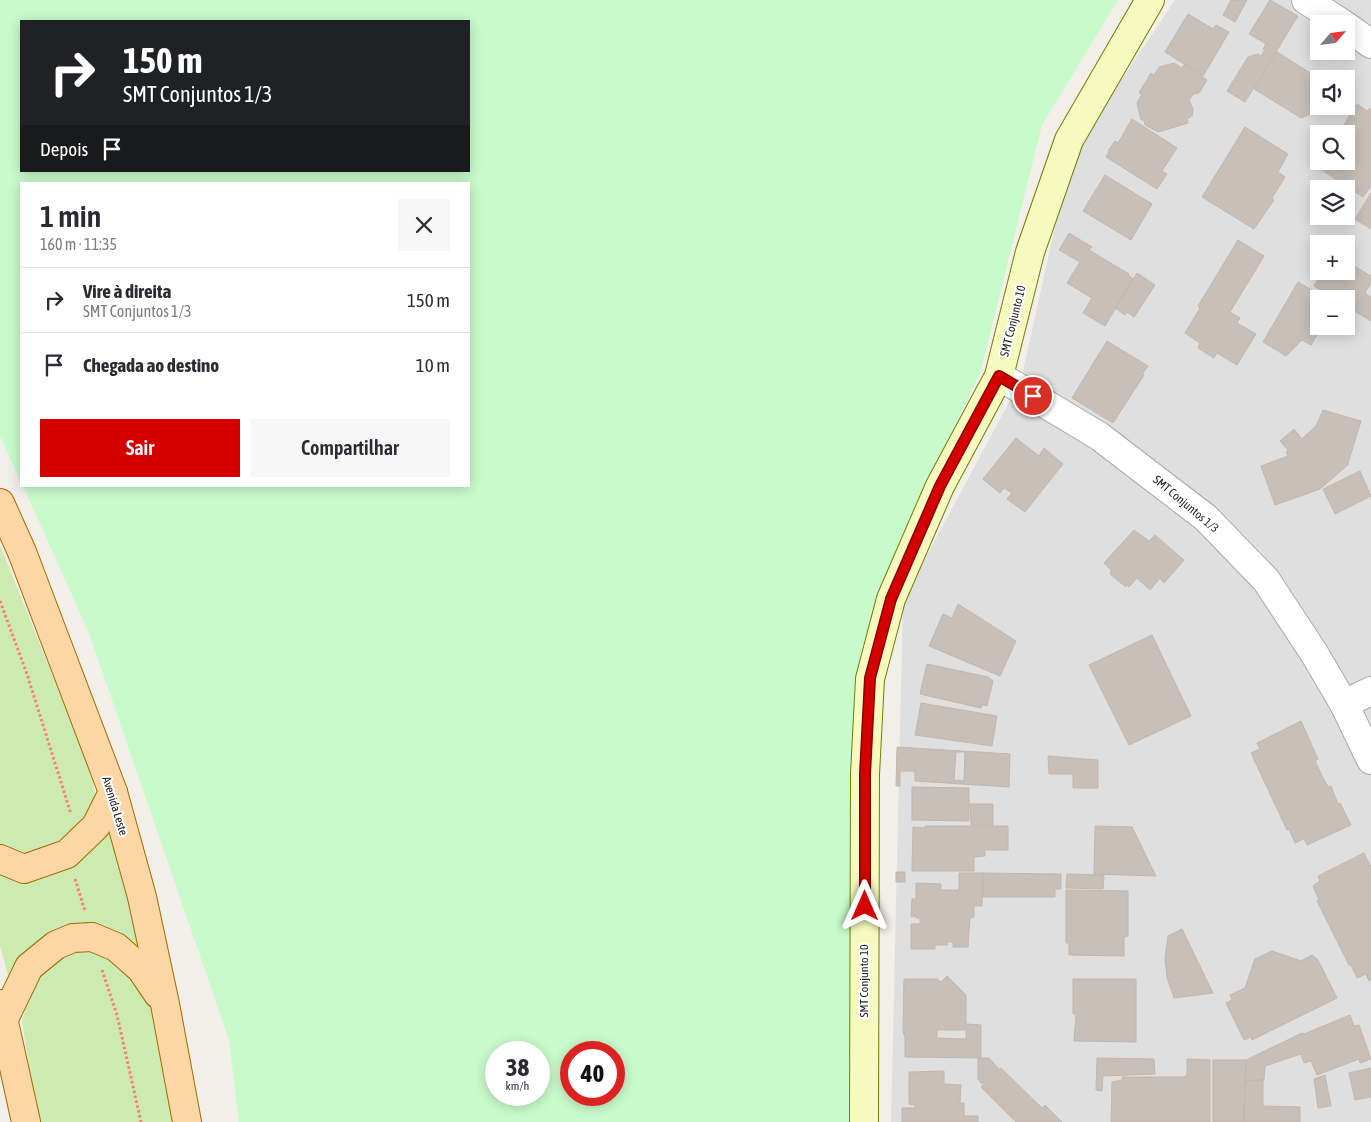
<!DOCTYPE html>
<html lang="pt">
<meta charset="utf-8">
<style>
body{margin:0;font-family:"Asap Condensed",sans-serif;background:#f7f7f7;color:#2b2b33;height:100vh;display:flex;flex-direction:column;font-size:19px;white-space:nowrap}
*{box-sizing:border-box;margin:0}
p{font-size:16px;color:#7c7c81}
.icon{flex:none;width:28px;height:28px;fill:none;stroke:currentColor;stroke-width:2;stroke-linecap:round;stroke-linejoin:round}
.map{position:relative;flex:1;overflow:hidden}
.drawer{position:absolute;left:20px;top:182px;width:450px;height:305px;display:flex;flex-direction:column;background:#fff;border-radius:0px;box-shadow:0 2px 12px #0003}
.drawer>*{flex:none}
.banner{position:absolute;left:20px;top:20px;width:450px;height:152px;border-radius:0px;box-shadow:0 2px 12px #0003;background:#202124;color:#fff;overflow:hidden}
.needle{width:32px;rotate:62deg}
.tools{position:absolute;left:1310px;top:15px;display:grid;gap:10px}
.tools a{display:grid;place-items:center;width:45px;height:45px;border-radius:0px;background:#fff;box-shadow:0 2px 12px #0003;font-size:25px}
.speed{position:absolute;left:485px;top:1041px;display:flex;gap:10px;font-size:25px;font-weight:700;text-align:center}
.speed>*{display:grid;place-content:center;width:65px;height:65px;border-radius:50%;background:#fff;box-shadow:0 2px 12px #0003;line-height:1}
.speed small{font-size:12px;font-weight:400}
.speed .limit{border:8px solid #d22;background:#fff;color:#111}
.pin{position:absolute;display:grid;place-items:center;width:42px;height:42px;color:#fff;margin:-21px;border:2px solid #fff;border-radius:50%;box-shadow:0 1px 5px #0007}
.me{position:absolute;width:55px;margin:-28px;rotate:0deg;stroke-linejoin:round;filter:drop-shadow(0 0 4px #0008)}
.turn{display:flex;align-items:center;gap:18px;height:105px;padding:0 20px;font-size:22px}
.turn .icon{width:65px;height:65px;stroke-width:2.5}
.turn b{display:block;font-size:35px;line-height:42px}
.then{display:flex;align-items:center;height:48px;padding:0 20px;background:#0003;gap:10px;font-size:19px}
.round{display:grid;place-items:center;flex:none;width:52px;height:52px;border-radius:0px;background:#f7f7f7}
.head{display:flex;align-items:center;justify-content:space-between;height:85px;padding:0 20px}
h1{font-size:30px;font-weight:600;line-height:38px}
.action{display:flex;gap:10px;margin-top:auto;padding:10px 20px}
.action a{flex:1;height:58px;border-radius:0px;background:#d40000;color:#fff;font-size:20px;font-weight:600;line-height:58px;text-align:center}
.action a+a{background:#f7f7f7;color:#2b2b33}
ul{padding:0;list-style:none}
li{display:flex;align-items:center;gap:15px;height:65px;padding:0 20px;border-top:1px solid #e1e1e2}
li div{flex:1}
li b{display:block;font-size:19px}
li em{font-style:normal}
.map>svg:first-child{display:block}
.residential{fill:#e0dfdf;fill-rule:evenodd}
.grass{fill:#cdebb0}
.park{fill:#c8facc;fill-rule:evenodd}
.building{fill:#c7bfb8;stroke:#c4b6ab;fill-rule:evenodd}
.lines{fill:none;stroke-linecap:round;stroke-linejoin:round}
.street-casing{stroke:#a9a9a9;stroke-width:30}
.secondary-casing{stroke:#707d05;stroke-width:30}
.primary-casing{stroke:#a06b00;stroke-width:30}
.path{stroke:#fa8072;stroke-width:3;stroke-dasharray:2.5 2.5;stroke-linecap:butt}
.street{stroke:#fff;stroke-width:28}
.secondary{stroke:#f7fabf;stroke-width:28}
.primary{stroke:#fcd6a4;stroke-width:28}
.route-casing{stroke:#8a0000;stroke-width:12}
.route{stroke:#d40000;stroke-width:9}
.labels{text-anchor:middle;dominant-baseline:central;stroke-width:4;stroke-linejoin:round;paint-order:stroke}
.street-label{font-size:12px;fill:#222;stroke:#fff}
</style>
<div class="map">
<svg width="1371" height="1122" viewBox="0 0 1371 1122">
<rect width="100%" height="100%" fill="#f2efe9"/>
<path class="residential" d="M1175 0H1371V1122H891L903 600 1021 380 1071 155ZM1319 24H1346V51H1319ZM1319 79H1346V106H1319ZM1319 134H1346V161H1319ZM1319 189H1346V216H1319ZM1319 244H1346V271H1319ZM1319 299H1346V326H1319Z"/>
<g class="grass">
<path d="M0 545 92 774 101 832 27 863 0 846Z"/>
<path d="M110 814 150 965 73 938 32 972 20 1019 0 946V850L26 867Z"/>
<path d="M74 940 146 963 174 1122H38L22 1022 34 974Z"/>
</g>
<path class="park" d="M0 0H1118L1042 125 981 370 880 589 855 1122H239L229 1040 89 633 23 486H469V184H21V483L0 436ZM21 21H469V171H21ZM496 1052H539V1095H496ZM571 1052H614V1095H571Z"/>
<g class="building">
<path d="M1231 0H1247L1235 22 1223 15Z"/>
<path d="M1270 0 1298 16 1245 102 1227 91 1248 57 1258 54 1261 56 1265 50 1263 49 1266 44 1249 34Z"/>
<path d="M1188 14 1213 29 1216 25 1229 32 1203 76 1165 52Z"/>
<path d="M1277 52 1320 79H1319V98L1309 115 1301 118 1254 89Z"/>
<path d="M1174 63 1182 68 1184 65 1207 80 1199 93 1193 94 1189 100 1193 109 1192 116 1187 119 1188 123 1158 132 1145 125 1144 120H1141L1137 103 1142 94 1139 93 1151 73 1154 75 1159 67Z"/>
<path d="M1357 104 1367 111 1371 108V186L1363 197 1317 167 1321 161H1346V134H1338Z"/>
<path d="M1132 119 1177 148 1162 171 1167 174 1157 189 1106 157 1109 152 1108 151 1115 141 1118 143Z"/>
<path d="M1245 127 1288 154 1278 172 1285 177 1272 198 1274 200 1254 229 1202 197Z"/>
<path d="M1105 175 1152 204 1131 240 1083 211Z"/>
<path d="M1371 193V229L1355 219Z"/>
<path d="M1069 233 1092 247 1089 250 1129 274 1128 275 1133 279 1105 326 1083 313 1092 298 1067 283 1080 262 1059 250Z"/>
<path d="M1238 240 1264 256 1230 312 1240 318 1237 323 1256 334 1237 365 1217 353 1214 358 1198 348 1200 343 1185 333 1200 308 1198 306Z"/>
<path d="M1349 263 1371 276V283L1365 293 1371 297V321L1346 306V299H1335L1314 286 1323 271H1346Z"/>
<path d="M1137 273 1155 285 1134 317 1127 312 1125 315 1115 308Z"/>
<path d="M1298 282 1325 298 1328 295 1335 299H1319V326H1322L1311 345 1302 340 1286 356 1263 342Z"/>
<path d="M1107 341 1148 366 1142 374 1144 375 1113 423 1072 398Z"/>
<path d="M1323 410 1361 421 1348 463 1349 464 1320 489 1275 505 1261 466 1288 456 1286 452 1288 450 1280 441 1294 429 1302 439 1316 426Z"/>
<path d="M1016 438 1039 456 1044 448 1063 464 1025 512 1007 499 1012 493 1004 488 1000 493 983 479Z"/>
<path d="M1360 471 1371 496 1335 514 1323 489Z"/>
<path d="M1134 530 1149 541 1155 535 1184 560 1164 583 1160 578 1150 590 1137 578 1129 587 1127 585 1126 587 1110 574 1111 570 1104 563Z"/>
<path d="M958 604 1016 641 1000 676 929 646 943 614 952 618Z"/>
<path d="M1152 635 1191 716 1129 745 1089 665Z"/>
<path d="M927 664 988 677 993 681 987 706 982 705 981 708 920 694Z"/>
<path d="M921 703 997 716 992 746 915 735Z"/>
<path d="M1301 721 1318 759 1315 761 1323 778 1328 787 1331 786 1338 804 1340 803 1351 825 1307 845 1304 839 1295 843 1289 829 1287 830 1251 753 1260 749 1257 743Z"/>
<path d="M897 747 1010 754 1009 787 915 781V771H900V786H896ZM956 752H965L964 781 954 780Z"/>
<path d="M1048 756 1098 760V788H1073V774H1049Z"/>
<path d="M912 787 969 788V821L912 820Z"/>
<path d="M970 804H993V825H971Z"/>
<path d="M925 826H1008V850H985V856L974 857V871H912L913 827 925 828Z"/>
<path d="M1095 826 1132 827 1156 876 1094 874Z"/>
<path d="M1364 853 1371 867V980L1369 981 1366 974 1357 978 1351 965H1349L1317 901 1319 900 1313 886 1320 881 1318 876Z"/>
<rect x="896" y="872" width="9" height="10"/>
<path d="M959 873H983L982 906H974V917L970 918 968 947H953V942H948L947 945H935V949H911V924H920V918H916V916L911 917 912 899H916V883L941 884V890H959Z"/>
<path d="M983 873 1061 874V889H1055V897H983Z"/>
<path d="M1067 874 1104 875 1103 889 1066 888Z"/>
<path d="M1066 890 1128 891V936L1124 937V956L1069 955V943H1066Z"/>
<path d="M1182 929 1213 993 1174 998 1167 977 1165 958 1168 936Z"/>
<path d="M1272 951 1301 961 1312 955 1318 960 1337 998 1252 1040 1251 1037 1244 1040 1226 1003 1232 1000 1230 995 1245 988 1255 959Z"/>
<path d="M947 976 966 995V1024L981 1025V1058L905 1057V1035H904L903 1029 904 979H937L941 982ZM937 1030H966V1039L937 1038Z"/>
<path d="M1073 979H1136V1042L1074 1041 1076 1014H1073Z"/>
<path d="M1350 1015 1354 1026 1359 1025 1371 1059 1360 1063 1359 1059 1317 1075 1311 1061 1304 1063 1301 1054 1265 1066 1264 1080 1245 1081 1246 1060 1302 1033 1304 1034Z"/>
<path d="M978 1058H989L999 1069 982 1084 978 1079Z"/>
<path d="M1097 1058 1154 1059 1155 1074 1103 1076 1102 1091 1096 1090Z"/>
<path d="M1187 1059 1210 1060V1122H1111L1112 1082 1122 1080V1077H1185V1076L1187 1075Z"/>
<path d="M1213 1060H1246L1244 1122H1213Z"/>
<path d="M1001 1068 1042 1108 1045 1105 1062 1122H1016L981 1087Z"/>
<path d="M1371 1068V1097L1355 1100 1349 1073Z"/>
<path d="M944 1071V1084L961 1085 960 1103H964V1116H978V1122H902V1108H915V1105L909 1104V1072Z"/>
<path d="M1325 1075 1331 1106 1318 1108 1314 1079Z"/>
<path d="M1263 1080V1106L1300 1107V1122H1244L1245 1081Z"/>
</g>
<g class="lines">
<defs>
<g id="street">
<path d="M1306 0 1343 24"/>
<path d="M1346 26 1371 44"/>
<path d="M999 376 1099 436 1206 518 1266 580 1314 653 1344 704 1371 760"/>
<path d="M1344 704 1371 691"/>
</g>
<path id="secondary" d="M864 1122 865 774 870 679 891 599 940 486 999 376 1030 252 1069 140 1150 0"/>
<g id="primary">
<path d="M0 503 22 552 113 792 142 897 165 1004 187 1122"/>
<path d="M0 859 24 869 67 854 96 826 113 792"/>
<path d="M0 1004 26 1122"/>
<path d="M4 1019 29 967 56 945 73 938 92 937 116 947 141 969 158 994"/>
</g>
</defs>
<use href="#street" class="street-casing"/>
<use href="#secondary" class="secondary-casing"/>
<use href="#primary" class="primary-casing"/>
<g class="path">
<path d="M0 601 27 674 71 814"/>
<path d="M75 879 85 911"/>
<path d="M102 970 117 1015 141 1122"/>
</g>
<use href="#street" class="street"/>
<use href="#secondary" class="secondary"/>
<use href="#primary" class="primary"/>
</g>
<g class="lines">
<defs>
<path id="route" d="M865 906V774L870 678 891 599 940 486 999 376 1033 396"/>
</defs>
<use href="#route" class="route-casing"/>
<use href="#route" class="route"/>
</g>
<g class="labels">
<g class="street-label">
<text transform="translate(1013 321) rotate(-76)">SMT Conjunto 10</text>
<text transform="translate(1186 504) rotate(40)">SMT Conjuntos 1/3</text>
<text transform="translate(115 806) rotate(73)">Avenida Leste</text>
<text transform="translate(864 981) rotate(-90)">SMT Conjunto 10</text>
</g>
</g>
</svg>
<div class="tools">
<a><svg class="needle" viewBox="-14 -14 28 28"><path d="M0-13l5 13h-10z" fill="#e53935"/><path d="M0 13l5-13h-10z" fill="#7c7c81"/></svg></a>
<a><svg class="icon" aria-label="sound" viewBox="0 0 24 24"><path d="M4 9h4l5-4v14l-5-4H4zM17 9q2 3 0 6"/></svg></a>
<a><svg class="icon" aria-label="search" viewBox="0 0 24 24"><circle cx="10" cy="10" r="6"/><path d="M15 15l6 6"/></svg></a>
<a><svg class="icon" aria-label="layers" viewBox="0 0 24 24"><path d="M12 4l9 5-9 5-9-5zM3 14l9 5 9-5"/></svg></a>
<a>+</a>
<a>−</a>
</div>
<div class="speed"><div>38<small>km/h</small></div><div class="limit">40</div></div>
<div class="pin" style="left:1033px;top:396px;background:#d93025"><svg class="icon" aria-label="arrive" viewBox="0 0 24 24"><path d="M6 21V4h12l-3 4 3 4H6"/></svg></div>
<svg class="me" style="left:865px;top:906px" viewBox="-20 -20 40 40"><path d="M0-17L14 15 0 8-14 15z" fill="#d40000" stroke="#fff" stroke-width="4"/></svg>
<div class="banner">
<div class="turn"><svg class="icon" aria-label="right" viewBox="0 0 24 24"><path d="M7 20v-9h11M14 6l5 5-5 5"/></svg><div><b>150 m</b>SMT Conjuntos 1/3</div></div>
<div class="then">Depois<svg class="icon" aria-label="arrive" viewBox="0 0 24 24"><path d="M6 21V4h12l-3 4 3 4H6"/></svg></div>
</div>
<section class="drawer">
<div class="head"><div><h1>1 min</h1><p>160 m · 11:35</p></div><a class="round"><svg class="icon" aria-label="close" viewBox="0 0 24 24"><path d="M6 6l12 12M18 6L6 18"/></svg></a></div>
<ul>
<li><svg class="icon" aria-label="right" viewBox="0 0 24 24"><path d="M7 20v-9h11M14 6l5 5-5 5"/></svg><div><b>Vire à direita</b><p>SMT Conjuntos 1/3</p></div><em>150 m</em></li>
<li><svg class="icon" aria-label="arrive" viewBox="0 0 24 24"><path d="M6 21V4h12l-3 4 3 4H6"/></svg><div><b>Chegada ao destino</b></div><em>10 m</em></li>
</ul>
<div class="action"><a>Sair</a><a>Compartilhar</a></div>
</section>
</div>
